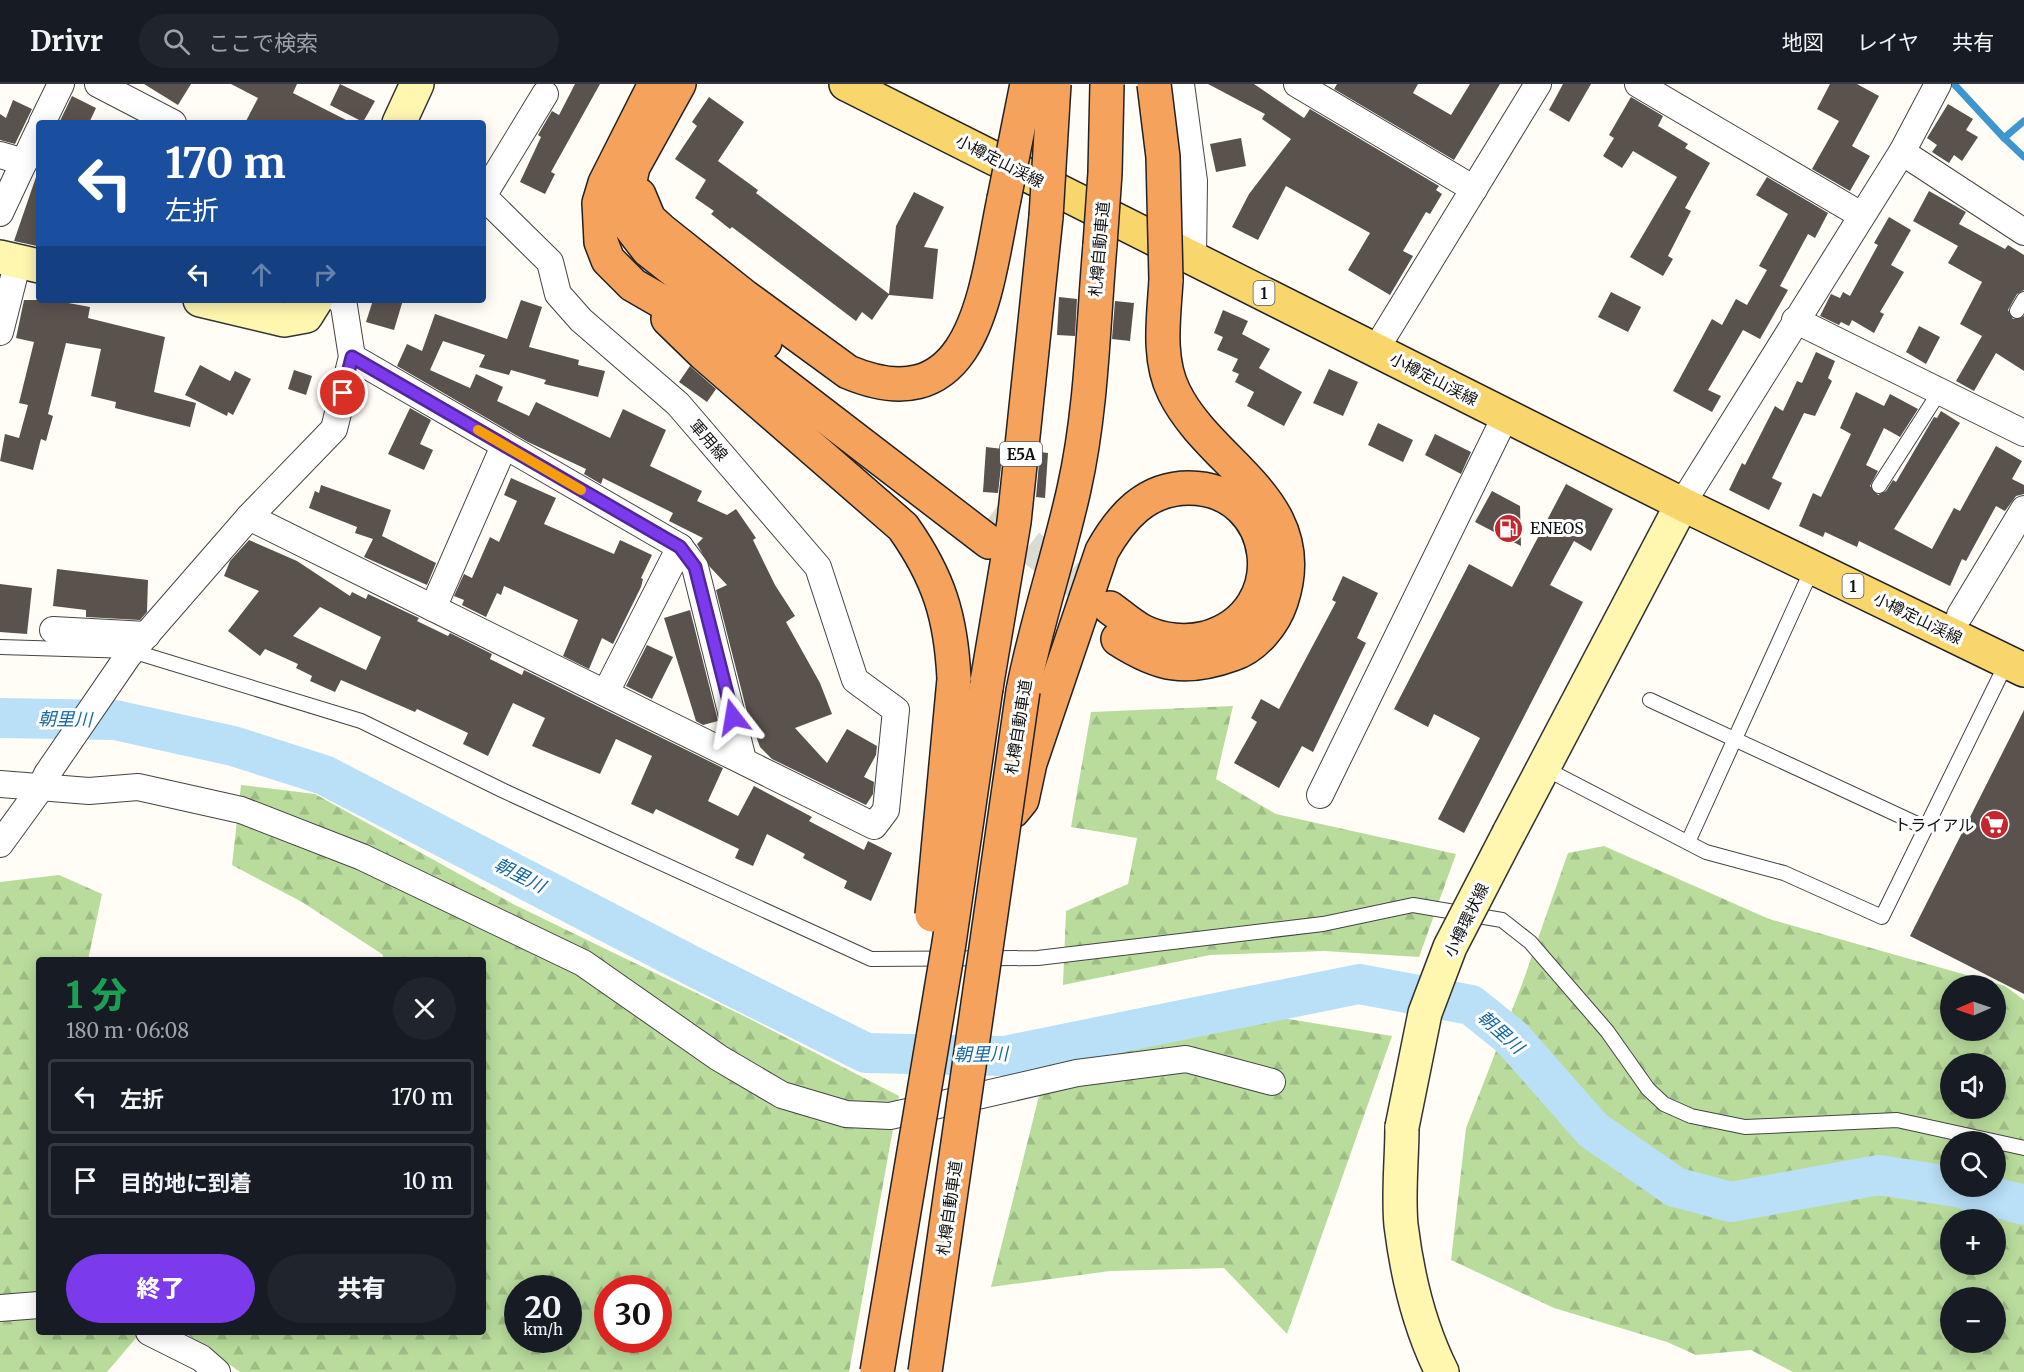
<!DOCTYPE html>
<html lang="ja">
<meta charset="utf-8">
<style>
body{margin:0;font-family:Merriweather,"Noto Sans JP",serif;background:#20242c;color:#f1f3f6;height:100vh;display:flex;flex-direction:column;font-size:22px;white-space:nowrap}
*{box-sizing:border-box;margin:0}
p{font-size:20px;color:#9ea1a6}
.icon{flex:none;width:33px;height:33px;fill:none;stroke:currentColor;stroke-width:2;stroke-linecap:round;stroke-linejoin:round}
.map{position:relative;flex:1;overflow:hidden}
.drawer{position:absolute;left:36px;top:873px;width:450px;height:378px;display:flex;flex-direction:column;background:#171b24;border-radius:6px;box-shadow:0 3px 15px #0003}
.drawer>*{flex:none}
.banner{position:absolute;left:36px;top:36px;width:450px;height:183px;border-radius:6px;box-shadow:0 3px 15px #0003;background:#1a4fa0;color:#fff;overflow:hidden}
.needle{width:39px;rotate:268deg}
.fabs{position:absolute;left:1940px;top:891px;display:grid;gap:12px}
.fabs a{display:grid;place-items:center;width:66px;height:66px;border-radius:50%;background:#171b24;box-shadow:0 3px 15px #0003;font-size:30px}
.speed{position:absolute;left:504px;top:1191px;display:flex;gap:12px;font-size:30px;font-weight:700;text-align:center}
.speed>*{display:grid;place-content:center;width:78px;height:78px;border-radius:50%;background:#171b24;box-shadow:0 3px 15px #0003;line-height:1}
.speed small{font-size:15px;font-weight:400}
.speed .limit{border:9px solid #d22;background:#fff;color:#111}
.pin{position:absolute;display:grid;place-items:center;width:51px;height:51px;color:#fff;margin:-26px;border:3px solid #fff;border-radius:50%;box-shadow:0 2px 6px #0007}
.me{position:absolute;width:66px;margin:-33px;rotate:346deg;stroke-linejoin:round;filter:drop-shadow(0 0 4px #0008)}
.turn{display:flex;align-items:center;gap:21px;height:126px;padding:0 30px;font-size:27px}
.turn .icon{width:78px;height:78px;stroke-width:2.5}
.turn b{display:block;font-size:42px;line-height:51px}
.lanes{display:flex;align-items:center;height:57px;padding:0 30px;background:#0003;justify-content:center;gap:30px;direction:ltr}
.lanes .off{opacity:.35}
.round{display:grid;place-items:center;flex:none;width:63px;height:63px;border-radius:32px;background:#20242c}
.headline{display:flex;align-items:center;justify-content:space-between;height:102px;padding:0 30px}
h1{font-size:36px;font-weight:800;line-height:45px;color:#1e9e55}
.primary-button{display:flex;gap:12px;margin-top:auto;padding:12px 30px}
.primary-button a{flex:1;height:69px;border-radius:36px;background:#7c3aed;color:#fff;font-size:24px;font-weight:800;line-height:69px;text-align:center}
.primary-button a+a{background:#20242c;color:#f1f3f6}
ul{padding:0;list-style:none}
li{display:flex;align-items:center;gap:18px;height:75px;margin:0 12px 9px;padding:0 18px;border:3px solid #363941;border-radius:6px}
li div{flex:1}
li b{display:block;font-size:22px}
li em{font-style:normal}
header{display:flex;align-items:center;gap:36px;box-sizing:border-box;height:84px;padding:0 30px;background:#171b24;border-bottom:2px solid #363941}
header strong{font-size:28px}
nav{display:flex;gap:33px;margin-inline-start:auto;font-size:21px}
.search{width:420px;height:54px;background:#20242c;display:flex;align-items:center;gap:15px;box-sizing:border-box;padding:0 21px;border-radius:33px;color:#9ea1a6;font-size:22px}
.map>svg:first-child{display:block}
.forest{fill:url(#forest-firs);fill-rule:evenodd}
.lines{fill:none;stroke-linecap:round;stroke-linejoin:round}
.stream{stroke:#3f96cf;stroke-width:7}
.river{stroke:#b9e0f7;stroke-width:40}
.building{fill:#5a524d;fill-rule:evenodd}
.highway-tunnel{stroke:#dbdad3;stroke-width:33;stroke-dasharray:33 16;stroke-linecap:butt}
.lane-casing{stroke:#444;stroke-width:16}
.street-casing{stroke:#444;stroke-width:28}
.secondary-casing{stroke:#333;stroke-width:36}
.primary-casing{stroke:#222;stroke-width:36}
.highway-casing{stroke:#222;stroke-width:36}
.lane{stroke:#fff;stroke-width:14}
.street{stroke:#fff;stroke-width:26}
.secondary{stroke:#fff6b0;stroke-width:33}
.primary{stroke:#f9d66b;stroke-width:33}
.highway{stroke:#f5a25d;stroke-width:33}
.secondary-bridge-casing{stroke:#333;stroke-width:36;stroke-linecap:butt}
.highway-bridge-casing{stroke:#222;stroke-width:36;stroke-linecap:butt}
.secondary-bridge{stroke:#fff6b0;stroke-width:33}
.highway-bridge{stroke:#f5a25d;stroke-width:33}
.route-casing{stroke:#51269a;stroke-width:15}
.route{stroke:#7c3aed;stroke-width:10}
.slow{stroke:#f59e0b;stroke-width:10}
.labels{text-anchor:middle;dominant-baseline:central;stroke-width:6;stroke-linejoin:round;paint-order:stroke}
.shield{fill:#fff;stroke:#585858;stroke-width:1.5}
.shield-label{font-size:15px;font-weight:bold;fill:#111}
.street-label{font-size:16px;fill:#111;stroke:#fff}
.poi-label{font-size:16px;fill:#111;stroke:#fff;text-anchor:start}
.water-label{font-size:18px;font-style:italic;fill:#1768a6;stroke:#fff}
</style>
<header>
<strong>Drivr</strong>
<div class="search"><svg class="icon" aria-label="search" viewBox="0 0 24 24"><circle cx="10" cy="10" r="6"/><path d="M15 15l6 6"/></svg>ここで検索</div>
<nav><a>地図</a><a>レイヤ</a><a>共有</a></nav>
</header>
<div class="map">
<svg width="2024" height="1288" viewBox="0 0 2024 1288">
<defs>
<pattern id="forest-firs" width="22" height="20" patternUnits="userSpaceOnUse" patternTransform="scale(1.5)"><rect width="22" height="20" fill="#b9dc9c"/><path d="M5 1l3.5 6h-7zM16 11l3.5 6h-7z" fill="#9ebc85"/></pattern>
</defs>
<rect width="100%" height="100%" fill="#fffdf5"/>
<g class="forest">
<path d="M1233 622 1216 695 1276 730 1456 770 1419 873 1324 867 1210 871 1063 901 1066 827 1128 800 1137 754 1071 743 1091 628Z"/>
<path d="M241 701 315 710 513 820 748 934 899 1012 849 1288H240L184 1248H483V876H385L382 870 302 818 232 781ZM518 1204H568V1256H518ZM608 1204H658V1256H608Z"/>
<path d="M1604 762 1769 835 2005 902 2024 916V1288H1793L1751 1266 1696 1271 1667 1258 1554 1224 1451 1176 1466 1044 1521 903 1568 769ZM1950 902H1995V946H1950ZM1950 980H1995V1024H1950ZM1950 1058H1995V1102H1950ZM1950 1136H1995V1180H1950ZM1950 1214H1995V1258H1950Z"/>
<path d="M59 791 102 810 88 876H39V1248H141L107 1288H0V798Z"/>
<path d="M1264 931 1392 952 1287 1250 1224 1184 1110 1187 991 1203 1045 988Z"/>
</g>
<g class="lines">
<g class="stream">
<path d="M1954 0 2004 54 2024 37"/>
<path d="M2004 54 2024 73"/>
</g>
<g class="river">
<path d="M0 634 115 636 233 662 324 691 696 884 866 969 1004 972 1359 900 1471 921 1512 954 1593 1046 1675 1103 1731 1118 1879 1091 1950 1102"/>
<path d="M1952 1102 2024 1121"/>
</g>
</g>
<g class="building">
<path d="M144 0H191L178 21Z"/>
<path d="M231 0H297L293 9 352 39H245L258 14Z"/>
<path d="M340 0 375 17 363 38 330 21Z"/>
<path d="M575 0H600L551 88 555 90 545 110 520 98 541 53 538 51 552 27 559 31Z"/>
<path d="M1208 0H1254L1304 34 1310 25 1439 102 1436 106 1442 110 1430 130 1426 128 1403 167 1413 172 1390 211 1348 186 1370 149 1286 102 1258 156 1232 143 1249 110 1291 55 1262 35 1265 30Z"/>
<path d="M1337 0H1418L1413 9 1451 31 1470 0H1500L1454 76 1334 5Z"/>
<path d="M1563 0H1591L1569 38 1549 26Z"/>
<path d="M1830 0H1857L1879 12 1852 62 1870 72 1850 107 1812 85 1839 37 1817 25Z"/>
<path d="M72 12 96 24 89 39H59Z"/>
<path d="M709 13 744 38 718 77 758 106 756 109 889 210 896 142 914 108 944 123 924 163 938 165 933 215 889 211 872 236 862 228 856 237 732 143 730 145 711 130 714 127 695 114 706 96 675 75 697 42 692 38Z"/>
<path d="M1631 13 1663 32 1658 42 1688 60 1685 64 1710 79 1685 124 1691 127 1668 172 1673 175 1663 192 1630 173 1677 93 1633 67 1622 84 1603 72 1614 54 1609 51Z"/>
<path d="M13 16 32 25 15 60 0 56V30L6 34Z"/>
<path d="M1948 20 1973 35 1966 46 1978 53 1962 77 1954 71 1949 79 1932 68 1937 61 1927 54Z"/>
<path d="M1241 54 1246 82 1216 88 1210 60Z"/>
<path d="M36 93H39L37 162 14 157Z"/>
<path d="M1767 93 1828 129 1815 154 1808 150 1780 202 1788 206 1760 255 1743 246 1708 306 1721 312 1712 328 1673 307 1712 235 1722 241 1736 215 1747 221 1767 186 1759 182 1788 130 1756 111Z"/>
<path d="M1929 107 1966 128 1959 140 2005 165 2008 161 2024 171V206L2017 210 2008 226 2013 235 2024 232V287L1996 269 1974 307 1956 297 1982 252 1960 240 1982 198 1948 179 1958 162 1913 137Z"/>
<path d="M1889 133 1911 146 1891 181 1904 188 1880 228 1884 230 1874 249 1852 236 1849 242 1841 238 1839 241 1820 232 1831 210 1840 214 1843 208 1850 212 1878 161 1874 159Z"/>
<path d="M1611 208 1641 223 1628 248 1598 233Z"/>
<path d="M1059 213 1077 215 1075 252 1057 251Z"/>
<path d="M24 216H52L90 223 88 234 165 253 154 308 196 319 190 343 115 324 116 318 91 312 101 265 66 259 48 330 53 332 46 357 41 355 33 386 0 377 5 350 19 354 28 321 19 319 34 258 16 254Z"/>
<path d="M373 216H403L394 246 366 238Z"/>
<path d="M521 216 542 223 529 263 579 276 578 281 605 287 598 313 544 300 546 296 511 286 509 291 479 283 485 271 443 257 430 286 470 304 476 290 503 303 497 317 529 332 536 318 610 354 623 325 666 346 650 382 702 407 697 417 727 431 736 425 756 454 753 456 775 501 795 532 786 538 820 599 832 630 795 644 827 679 847 645 877 662 876 671 864 693 874 698 873 710 866 721 772 675 760 663 747 628 716 506 727 501 710 483 697 460 703 454 669 437 673 429 603 394 601 400 584 390 586 385 528 358 397 282 407 260 422 267 435 230 507 255Z"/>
<path d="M1115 217 1134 219 1130 257 1112 255Z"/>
<path d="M1223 226 1248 237 1242 250 1270 265 1259 284 1302 308 1284 342 1247 322 1254 308 1235 298 1239 290 1232 287 1238 275 1217 266 1223 253 1214 249Z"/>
<path d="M1919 242 1940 253 1926 280 1906 268Z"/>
<path d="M1816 268 1835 277 1828 294 1832 297 1815 332 1804 329 1772 394 1782 399 1769 426 1729 406 1742 379 1745 381 1775 322 1783 327 1797 297 1802 299Z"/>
<path d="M200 281 230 297 235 287 251 295 233 331 228 328 227 332 185 311Z"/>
<path d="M690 282 716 305 707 318 679 298Z"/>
<path d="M1329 285 1358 298 1343 332 1313 319Z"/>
<path d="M294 286 312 292 306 311 288 305Z"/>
<path d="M1856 308 1884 322 1890 310 1918 325 1900 353 1884 344 1866 381 1878 387 1870 402 1878 411 1886 407 1893 396 1896 398 1934 333 1937 334 1941 327 1960 339 1894 445 1932 465 1954 424 1960 427 1996 362 2022 377 2012 395 2024 401V410L2016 412 2005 427 1996 422 1966 477 1962 475 1950 502 1859 457 1857 463 1825 448 1823 453 1799 442 1813 409 1821 413 1851 350 1840 344Z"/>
<path d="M410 324 431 336 420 360 433 366 424 386 388 370Z"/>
<path d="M1378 339 1413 356 1403 378 1368 361Z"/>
<path d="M1435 350 1471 368 1461 390 1425 371Z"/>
<path d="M986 363 1003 365 998 409 983 408Z"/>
<path d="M1040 368 1048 369 1045 414 1036 413Z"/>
<path d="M511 394 556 414 544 440 614 470 620 456 652 471 641 494 643 495 641 503 613 560 602 554 589 585 563 572 578 536 504 502 501 511 497 509 486 533 462 521 464 516 454 512 464 490 472 494 490 453 499 458 517 417 504 411Z"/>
<path d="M1566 400 1613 425 1591 467 1574 457 1550 501 1583 518 1464 749 1438 735 1480 654 1434 630 1428 643 1394 625 1469 480 1512 503Z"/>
<path d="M321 401 391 426 382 452 436 479 427 501 364 473 373 455 355 449 357 443 309 424 315 407 319 409Z"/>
<path d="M1492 407 1520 422 1521 462 1475 438Z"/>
<path d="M249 456 297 477 350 512 352 508 366 515 368 510 419 534 417 537 448 552 450 549 492 570 490 575 522 591 524 586 723 684 708 717 738 732 754 702 812 733 809 737 864 766 868 757 892 769 871 817 844 804 847 797 803 774 805 770 767 750 753 782 735 774 739 765 656 725 653 730 631 720 652 672 616 655 600 690 532 662 545 634 513 619 488 672 463 660 468 649 417 625 415 628 341 596 335 608 310 597 312 592 296 584 298 580 265 565 260 572 228 547 259 507 224 492 230 477ZM320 523 381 553 366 586 293 552Z"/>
<path d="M57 485 148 496 147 528 140 536 86 533V526L53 522Z"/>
<path d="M1343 492 1378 509 1357 554 1366 559 1313 668 1302 662 1279 704 1234 679 1257 638 1251 634 1261 615 1279 625 1336 518 1332 516Z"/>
<path d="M0 500 32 504 27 550 0 548Z"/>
<path d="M690 526 718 637 703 641 696 637 664 534Z"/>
<path d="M647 561 673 573 652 615 626 602Z"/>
<path d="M2024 626V910L1910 852Z"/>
</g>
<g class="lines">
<path class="highway-tunnel" d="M990 432 1110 524"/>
<defs>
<g id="lane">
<path d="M2017 227 2024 215"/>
<path d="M1879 402 1940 307"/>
<path d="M0 563 132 567 361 637 504 707 871 875 1038 874 1323 840 1413 821 1502 836 1530 858 1607 947 1648 1005 1664 1020 1691 1032 1745 1043 1897 1036 2024 1064"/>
<path d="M1650 616 1926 744"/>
<path d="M1544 684 1706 768 1784 789 1882 833 2007 578"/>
<path d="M1688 758 1813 483"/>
</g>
<g id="street">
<path d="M98 0 173 39"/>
<path d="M1181 0 1194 97 1193 174"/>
<path d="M1297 0 1474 105"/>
<path d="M1638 0 1861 131"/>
<path d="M42 39 61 0"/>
<path d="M1902 68 2024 148"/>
<path d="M0 71 24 78"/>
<path d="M483 112 545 10"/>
<path d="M0 129 39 46"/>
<path d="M1795 236 2024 349"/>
<path d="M0 248 18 177"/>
<path d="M1376 265 1538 0"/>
<path d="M352 273 680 463 695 483 743 676"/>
<path d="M1682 420 1902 68 1938 0"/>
<path d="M249 433 874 742 886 726 896 626 855 596 818 483 678 320 581 236 558 210 550 178 483 112"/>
<path d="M433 524 504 362"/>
<path d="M1960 531 2024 425"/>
<path d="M53 546 147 551"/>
<path d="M606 608 680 463"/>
<path d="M0 700 89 707 138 703 241 726 362 773 583 879 719 974 782 1011 846 1030 890 1032 1077 989 1186 975 1272 998"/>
<path d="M1320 711 1506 331"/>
<path d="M0 760 40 705 47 690 128 572 249 433 334 345 352 273 344 222 340 216"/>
<path d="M0 1224 39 1221"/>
<path d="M149 1248 201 1274 217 1288"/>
</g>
<g id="secondary">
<path d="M399 39 417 0"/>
<path d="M0 173 39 182"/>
<path d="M200 216 284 236 306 232 316 216"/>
<path d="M1509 749 1682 420"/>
<path d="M1402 1043C1402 1075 1398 1109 1401 1141 1407 1190 1420 1244 1442 1288"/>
</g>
<path id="primary" d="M846 0 1682 420 2024 586"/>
<g id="highway">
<path d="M655 0 605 99 599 119 601 158 608 176 633 201 718 250 989 458"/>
<path d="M679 0 633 83 626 115 631 144 648 166 765 258"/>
<path d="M639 111 649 135 661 146 744 212 848 288C977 342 986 201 1004 115"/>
<path d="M668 235 704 270 903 443C939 494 951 533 954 595"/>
<path d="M1118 555C1160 582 1186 587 1233 570 1255 563 1274 539 1281 518 1315 417 1210 382 1174 308 1157 274 1164 232 1166 196"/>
<path d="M986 604 1014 438 1046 133"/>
<path d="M1023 607C1036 539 1059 473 1074 405 1092 325 1093 241 1100 161"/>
<path d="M1013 727 1022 716 1030 679 1102 467C1121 433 1146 404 1189 404 1277 404 1295 529 1206 554 1186 559 1163 557 1144 548 1132 542 1121 532 1110 524"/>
</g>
</defs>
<use href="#lane" class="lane-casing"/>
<use href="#street" class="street-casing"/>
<use href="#secondary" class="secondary-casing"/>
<use href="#primary" class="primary-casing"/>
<use href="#highway" class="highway-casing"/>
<use href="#lane" class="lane"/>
<use href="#street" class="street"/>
<use href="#secondary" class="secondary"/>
<use href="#primary" class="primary"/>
<use href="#highway" class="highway"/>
<defs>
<path id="secondary-bridge" d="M1402 1043 1425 929 1450 863 1509 749"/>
<g id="highway-bridge">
<path d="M1154 0 1163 73 1166 196"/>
<path d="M1004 115 1027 0"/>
<path d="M1046 133 1054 0"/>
<path d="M1100 161 1105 89 1107 0"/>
<path d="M932 831 954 595"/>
<path d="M877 1288 949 859 986 604"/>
<path d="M925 1288 1023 607"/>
</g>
</defs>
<use href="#secondary-bridge" class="secondary-bridge-casing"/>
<use href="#highway-bridge" class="highway-bridge-casing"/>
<use href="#secondary-bridge" class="secondary-bridge"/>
<use href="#highway-bridge" class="highway-bridge"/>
</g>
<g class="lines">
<defs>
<path id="route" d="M343 309 352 273 680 463 695 483 733 633"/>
</defs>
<use href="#route" class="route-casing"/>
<use href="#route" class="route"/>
<path class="slow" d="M478 346 581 406"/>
</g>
<defs>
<symbol id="fuel-disc" viewBox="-11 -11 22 22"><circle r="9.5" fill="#c4262e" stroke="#fff"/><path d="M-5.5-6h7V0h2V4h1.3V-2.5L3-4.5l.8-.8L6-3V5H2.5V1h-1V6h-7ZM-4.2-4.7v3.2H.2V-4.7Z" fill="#fff"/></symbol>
<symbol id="supermarket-disc" viewBox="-11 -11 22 22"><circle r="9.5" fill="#c4262e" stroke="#fff"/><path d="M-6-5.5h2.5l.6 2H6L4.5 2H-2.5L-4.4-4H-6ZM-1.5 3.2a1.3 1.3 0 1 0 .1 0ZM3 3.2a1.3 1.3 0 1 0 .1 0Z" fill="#fff"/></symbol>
</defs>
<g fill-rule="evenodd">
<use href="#fuel-disc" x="1492" y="428" width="33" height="33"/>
<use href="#supermarket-disc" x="1978" y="724" width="33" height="33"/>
</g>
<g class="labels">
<g class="shield">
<rect x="1253.5" y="197" width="21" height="24" rx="4.5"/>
<rect x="1000" y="358" width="42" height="24" rx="4.5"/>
<rect x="1842.5" y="490" width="21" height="24" rx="4.5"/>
</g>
<g class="shield-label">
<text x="1264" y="209">1</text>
<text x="1021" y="370">E5A</text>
<text x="1853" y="502">1</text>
</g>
<g class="street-label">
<text transform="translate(1000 77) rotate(27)">小樽定山渓線</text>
<text transform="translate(1099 165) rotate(-85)">札樽自動車道</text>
<text transform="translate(1434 295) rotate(27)">小樽定山渓線</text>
<text transform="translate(709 356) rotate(49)">軍用線</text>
<text transform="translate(1918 534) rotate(26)">小樽定山渓線</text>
<text transform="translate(1018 643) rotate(-81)">札樽自動車道</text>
<text transform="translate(1466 836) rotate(-64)">小樽環状線</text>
<text transform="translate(949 1124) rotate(-82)">札樽自動車道</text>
</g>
<g class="poi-label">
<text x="1530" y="444">ENEOS</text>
<text x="1974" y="741" text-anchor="end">トライアル</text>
</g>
<g class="water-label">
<text transform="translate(65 635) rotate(1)">朝里川</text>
<text transform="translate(520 791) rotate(27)">朝里川</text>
<text transform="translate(1501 948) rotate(42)">朝里川</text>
<text transform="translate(981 970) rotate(-1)">朝里川</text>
</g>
</g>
</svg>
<div class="fabs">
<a><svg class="needle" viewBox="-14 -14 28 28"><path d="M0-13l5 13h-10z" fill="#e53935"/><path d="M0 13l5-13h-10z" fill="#9ea1a6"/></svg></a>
<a><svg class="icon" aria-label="sound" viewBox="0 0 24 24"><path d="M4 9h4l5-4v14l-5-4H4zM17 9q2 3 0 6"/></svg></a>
<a><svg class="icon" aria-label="search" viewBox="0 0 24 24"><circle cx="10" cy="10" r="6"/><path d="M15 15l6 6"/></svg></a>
<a>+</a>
<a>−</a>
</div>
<div class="speed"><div>20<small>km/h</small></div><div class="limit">30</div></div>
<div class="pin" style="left:343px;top:309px;background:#d93025"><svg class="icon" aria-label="arrive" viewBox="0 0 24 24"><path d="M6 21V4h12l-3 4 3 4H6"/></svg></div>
<svg class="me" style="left:733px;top:633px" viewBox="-20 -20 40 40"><path d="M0-17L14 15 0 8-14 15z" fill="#7c3aed" stroke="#fff" stroke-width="4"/></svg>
<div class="banner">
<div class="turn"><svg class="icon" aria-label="left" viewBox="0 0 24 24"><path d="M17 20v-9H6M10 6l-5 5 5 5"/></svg><div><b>170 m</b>左折</div></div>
<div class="lanes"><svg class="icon" aria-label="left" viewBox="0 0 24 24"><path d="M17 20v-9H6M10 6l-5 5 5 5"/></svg><svg class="icon off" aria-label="ahead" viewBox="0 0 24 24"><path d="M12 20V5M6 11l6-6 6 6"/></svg><svg class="icon off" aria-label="right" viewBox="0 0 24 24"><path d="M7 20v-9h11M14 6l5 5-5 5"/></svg></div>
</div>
<section class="drawer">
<div class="headline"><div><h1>1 分</h1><p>180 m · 06:08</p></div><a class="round"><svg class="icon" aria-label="close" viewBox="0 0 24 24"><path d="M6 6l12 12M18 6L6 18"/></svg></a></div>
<ul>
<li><svg class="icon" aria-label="left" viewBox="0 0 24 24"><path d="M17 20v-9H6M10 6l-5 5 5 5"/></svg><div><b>左折</b></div><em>170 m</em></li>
<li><svg class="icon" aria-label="arrive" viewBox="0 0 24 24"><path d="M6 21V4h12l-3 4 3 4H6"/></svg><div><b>目的地に到着</b></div><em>10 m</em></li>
</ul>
<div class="primary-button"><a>終了</a><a>共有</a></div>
</section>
</div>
